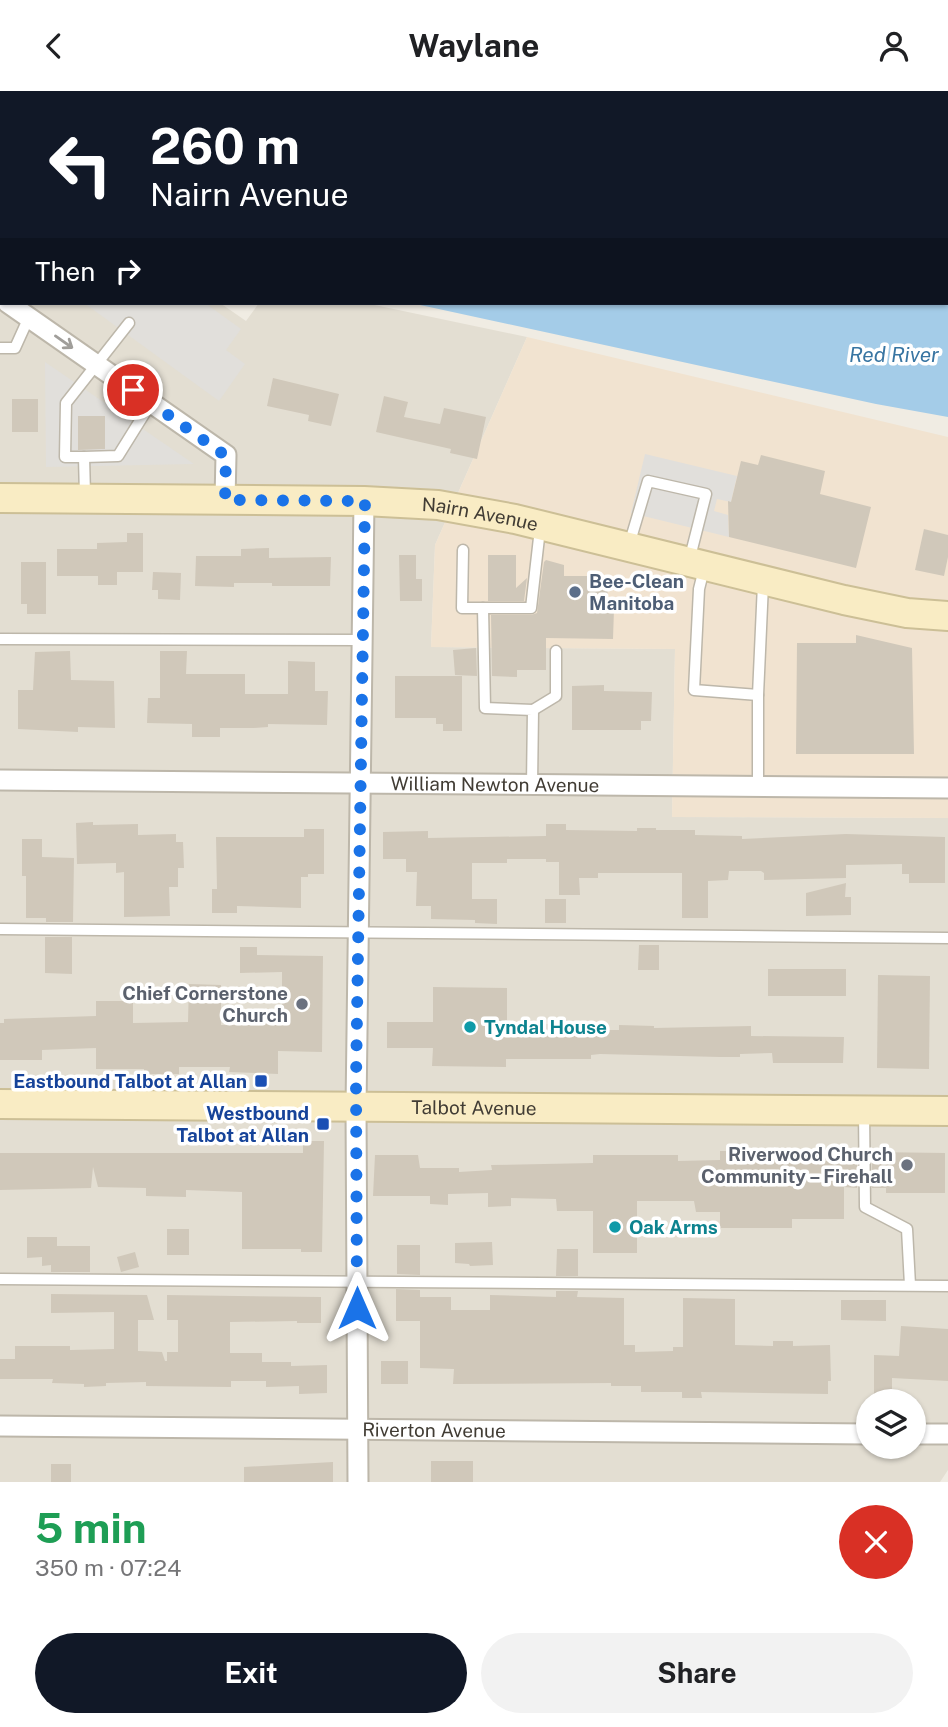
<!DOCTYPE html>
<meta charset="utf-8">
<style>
body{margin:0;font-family:"Public Sans",sans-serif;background:#f2f2f2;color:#202124;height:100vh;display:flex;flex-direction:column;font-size:26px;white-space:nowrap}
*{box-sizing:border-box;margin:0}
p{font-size:23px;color:#757577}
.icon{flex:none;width:38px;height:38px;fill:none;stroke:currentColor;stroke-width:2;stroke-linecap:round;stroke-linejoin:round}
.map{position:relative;height:1391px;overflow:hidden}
.drawer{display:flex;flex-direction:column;background:#fff;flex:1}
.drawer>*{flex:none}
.hud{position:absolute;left:0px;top:0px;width:948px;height:214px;box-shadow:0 2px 5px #0004;background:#111827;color:#fff;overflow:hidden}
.buttons{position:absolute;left:856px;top:1298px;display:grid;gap:14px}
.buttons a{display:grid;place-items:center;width:70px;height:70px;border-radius:50%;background:#fff;box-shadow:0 2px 5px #0004;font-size:35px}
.pin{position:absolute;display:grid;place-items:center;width:60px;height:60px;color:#fff;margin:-30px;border:4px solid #fff;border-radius:50%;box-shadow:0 2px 7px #0007}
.me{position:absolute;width:77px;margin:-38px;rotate:0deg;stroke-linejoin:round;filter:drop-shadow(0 0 5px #0008)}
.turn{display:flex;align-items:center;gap:24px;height:147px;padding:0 35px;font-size:32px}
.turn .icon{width:91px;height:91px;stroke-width:2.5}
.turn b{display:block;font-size:49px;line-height:60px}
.then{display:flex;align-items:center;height:66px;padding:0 35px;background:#0003;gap:14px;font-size:26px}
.round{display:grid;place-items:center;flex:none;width:74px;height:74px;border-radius:37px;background:#f2f2f2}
.overview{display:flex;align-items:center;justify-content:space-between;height:119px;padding:0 35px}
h1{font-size:42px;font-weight:700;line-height:52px;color:#1e9e55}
.primary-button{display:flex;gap:14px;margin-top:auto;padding:14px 35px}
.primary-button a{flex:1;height:80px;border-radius:42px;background:#111827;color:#fff;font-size:28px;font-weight:700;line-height:80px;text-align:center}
.primary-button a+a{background:#f2f2f2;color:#202124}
header{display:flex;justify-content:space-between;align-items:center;height:91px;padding:0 35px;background:#fff;font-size:32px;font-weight:700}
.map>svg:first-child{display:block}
.residential{fill:#e3ded2;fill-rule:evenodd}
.commercial{fill:#f1e3d0}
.parking{fill:#e1dfdb}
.water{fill:#a4cce8}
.building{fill:#d0c8ba}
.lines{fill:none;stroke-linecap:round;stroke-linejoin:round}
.lane-casing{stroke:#bdb7aa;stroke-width:13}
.street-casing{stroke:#bdb7aa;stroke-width:23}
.secondary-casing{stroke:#ccbf96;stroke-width:32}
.lane{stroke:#fff;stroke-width:10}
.street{stroke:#fff;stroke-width:19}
.secondary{stroke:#f9ecc4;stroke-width:28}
.oneway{stroke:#a09e9a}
.route{stroke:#1a73e8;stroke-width:12;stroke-dasharray:0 21.6}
.service-dot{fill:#5c6f8a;stroke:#fff;stroke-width:2.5}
.worship-dot{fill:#6b7280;stroke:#fff;stroke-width:2.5}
.culture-dot{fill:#0f9aa8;stroke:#fff;stroke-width:2.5}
.transit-dot{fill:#1a4fb4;stroke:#fff;stroke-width:2.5}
.labels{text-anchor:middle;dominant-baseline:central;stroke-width:7;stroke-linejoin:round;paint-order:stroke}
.street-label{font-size:19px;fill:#413c34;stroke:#fff}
.service-label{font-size:19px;font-weight:bold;fill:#4e5e75;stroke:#fff;text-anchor:start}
.worship-label{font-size:19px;font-weight:bold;fill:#5b616d;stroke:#fff;text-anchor:end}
.culture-label{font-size:19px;font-weight:bold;fill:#0d838f;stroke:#fff;text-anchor:start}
.transit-label{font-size:19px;font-weight:bold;fill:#164399;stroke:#fff;text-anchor:end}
.water-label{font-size:21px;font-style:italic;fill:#3875a2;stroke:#fff}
</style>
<header><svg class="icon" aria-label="back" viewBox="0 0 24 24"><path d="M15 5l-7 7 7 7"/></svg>Waylane<svg class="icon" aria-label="person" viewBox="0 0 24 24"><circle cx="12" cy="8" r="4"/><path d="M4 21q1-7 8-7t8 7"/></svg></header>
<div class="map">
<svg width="948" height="1391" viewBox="0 0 948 1391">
<rect width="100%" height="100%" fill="#f0ece3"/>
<path class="residential" d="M0 41 2 212H220L246 230 259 212H365L527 246 435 454 431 556 675 558 672 726 948 727V1379L940 1391H0ZM868 1311H914V1356H868Z"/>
<path class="commercial" d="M527 246 948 346V727L672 726 675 558 431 556 435 454Z"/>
<g class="parking">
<path d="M84 212H205L241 238 226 259 245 273 219 310Z"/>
<path d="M45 271 194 373 46 376Z"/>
<path d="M645 363 737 385 731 411 717 408 714 420 728 424 729 446 631 422Z"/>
</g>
<path class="water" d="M67 0H948V326L876 313 411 212H947V2Z"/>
<g class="building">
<path d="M273 287 339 303 331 335 308 330 309 324 267 315Z"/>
<path d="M384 305 408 311 404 326 440 333 444 317 486 326 477 368 450 362 451 358 376 341Z"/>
<rect x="12" y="308" width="26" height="33"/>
<path d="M78 325H105V358L78 359Z"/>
<path d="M761 364 825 380 820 403 871 416 856 477 729 446 728 410 731 411 741 370 758 374Z"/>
<path d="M924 438 948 444V466L944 485 915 479Z"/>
<path d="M127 442H143V481H117V494H98V485H57V458H97V452L127 451Z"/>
<path d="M269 457V467L331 466 330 495H272V492H234V496L195 495 196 465H241V458Z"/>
<path d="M399 464H416V488H422V510H400Z"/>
<path d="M488 464H516V497L527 487 524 510H488Z"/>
<path d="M546 469 564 474V485H608L607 518H614L613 548 546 547V579H517V586L492 585 491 524H531L537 522 544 471Z"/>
<path d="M21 471H46V523H27V513H21Z"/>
<path d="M153 481 181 482 180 509 158 508V499H152Z"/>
<path d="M856 544 912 557 914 663H796L797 552H856Z"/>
<path d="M476 557 477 585 455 584 453 559Z"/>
<path d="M70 560 71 589 114 590 115 637 78 636V641L18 638V599H33L35 561Z"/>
<path d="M160 560H187L186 583H245V603H288V570L315 571V600H328L327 634 268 633V636L254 637H220V646H192V633L147 632 148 607H160Z"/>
<path d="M395 585H462V640H443V633H436V627H395Z"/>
<path d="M604 594V600L652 601 651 630H641V639H572V595Z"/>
<path d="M93 731V734L138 733V744L176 743V751H183L184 777H178V796H169L170 825 124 826V781L116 782V772L77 773 76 732Z"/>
<path d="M546 733H566V739L637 740V737H656V739H695V744L742 745V748L846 743 945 746V792H909V783H902V773L846 774V787L764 789V782L761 780H729L728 789 708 790V827H682V782H598V787H579L580 804H559V771H546V768H507V772H472V808H497V833L475 832V829L431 828V815H416L417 781H406V768H383V741L428 740V747L546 745Z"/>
<path d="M304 738H324V783H308V786H301V817L237 815V822H212V798H217L216 746H304Z"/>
<path d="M22 748H42V766L74 767 73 831H46V827H26V785H22Z"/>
<path d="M846 792 845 806H851V824L806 825V802Z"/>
<rect x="545" y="808" width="21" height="24"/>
<path d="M45 846H72V883L45 882Z"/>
<path d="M639 854H659V879H638Z"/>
<path d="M240 856H257V864L323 865 322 961 278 960V983L229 981 230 976H179V983H144V978H96V957L42 959V969H0V932H4V928L96 925V910H133V932L188 931 189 893 221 894V934H259V923L282 924V881L240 882Z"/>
<rect x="768" y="878" width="78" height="27"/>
<path d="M878 884 930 885 929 978 877 977Z"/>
<path d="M433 896 507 897V933H565V939H619V934L654 935V937L751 935V945L844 946 843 972H773L772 962 740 963V966H720L600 963 591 964V968H506V976L432 975 433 957H387V931H433Z"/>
<path d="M303 1050H324L322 1161H301V1158H242V1101L186 1099V1106L146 1105V1097L98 1096 93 1076 91 1097 0 1099V1062H303Z"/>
<path d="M720 1060H792V1070H857V1097L844 1096V1128H792V1137H720V1121H696L694 1110H637V1162H593V1120H557L556 1108 511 1107V1115L488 1116V1102L448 1103V1114L430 1113V1105H373L375 1064H418L420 1077H459V1081L492 1079 491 1074 593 1072V1064H678V1070L720 1069Z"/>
<path d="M872 1061 945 1062V1102H886V1097H872Z"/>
<rect x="167" y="1138" width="22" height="26"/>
<path d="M27 1146H57V1155H90V1181H51V1174L42 1175V1166L27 1167Z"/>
<path d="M492 1151 493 1174 470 1175 469 1173 455 1172V1152Z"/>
<path d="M397 1154H420V1184L397 1183Z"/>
<path d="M557 1158H578V1185H556Z"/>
<path d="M135 1161 139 1176 121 1181 117 1166Z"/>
<path d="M396 1198 420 1199V1206H451V1219H490V1204L556 1206V1200H578L577 1206 624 1207V1254H635V1261L673 1260V1256H683V1207L735 1208V1254L773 1255V1250H793V1255L830 1254 831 1290H828V1303L701 1301 702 1307H682V1301H641V1295H611V1292L453 1293 454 1278 420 1277V1230H396Z"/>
<path d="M51 1203 147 1204 154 1229H138V1260L162 1261 165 1270H167V1261H178V1229H167V1204L321 1206V1232H297V1230L230 1231V1262H262V1271H291V1275L327 1274V1302L299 1303V1295L266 1296V1290H231V1296L146 1295V1291L106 1292V1295L84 1296V1293L52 1292 53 1288H0V1268H15V1255H70V1259L114 1258V1221L51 1222Z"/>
<path d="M841 1209H886V1230L841 1229Z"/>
<path d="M901 1235 948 1238V1290L892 1287V1307H874V1264L899 1265Z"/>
<rect x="381" y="1270" width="27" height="23"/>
<rect x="431" y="1370" width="42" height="21"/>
<path d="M333 1371V1391H244V1376Z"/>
<rect x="51" y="1373" width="20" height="18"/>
</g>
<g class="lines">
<defs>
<g id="lane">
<path d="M0 257H15L29 226"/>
<path d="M84 366 118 365 151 312"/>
<path d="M85 404 84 366H65L66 312 129 232"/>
<path d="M629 454 648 390 706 403 689 470"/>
<path d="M463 459 462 517H483"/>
<path d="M704 478 699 498 694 599 758 604"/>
<path d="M0 548 363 549"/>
<path d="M533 619 556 605V560"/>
<path d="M532 694 533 619 485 617 483 517H531L540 438"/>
<path d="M758 695V604L763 493"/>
<path d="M0 838 948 847"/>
<path d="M864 1020 865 1116 907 1138 910 1194"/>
<path d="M0 1188 948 1195"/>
</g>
<g id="street">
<path d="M8 212 226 364 225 409"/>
<path id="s1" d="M0 689 948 697"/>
<path id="s2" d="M0 1335 868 1343"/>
<path d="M914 1343H948"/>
<path d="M358 1391 356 1017 364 410"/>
</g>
<g id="secondary">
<path id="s3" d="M0 407 364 410 438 414 515 428 844 509 907 522 948 525"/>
<path id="s4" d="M0 1013 948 1020"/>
</g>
</defs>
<use href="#lane" class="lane-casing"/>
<use href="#street" class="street-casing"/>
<use href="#secondary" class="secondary-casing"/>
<use href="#lane" class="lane"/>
<use href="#street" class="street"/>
<use href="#secondary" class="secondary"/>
</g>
<defs><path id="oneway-shaft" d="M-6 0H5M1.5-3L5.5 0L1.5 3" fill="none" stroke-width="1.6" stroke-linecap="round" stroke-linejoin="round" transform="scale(1.75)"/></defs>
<use class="oneway" href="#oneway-shaft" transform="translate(64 251) rotate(35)"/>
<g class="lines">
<path class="route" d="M133 299 226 365 225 409 365 410 356 990 357 1217"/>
</g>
<circle class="service-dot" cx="575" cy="501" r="7"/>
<g class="worship-dot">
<circle cx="302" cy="913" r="7"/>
<circle cx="907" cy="1074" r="7"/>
</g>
<g class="culture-dot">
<circle cx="470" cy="936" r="7"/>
<circle cx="615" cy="1136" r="7"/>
</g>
<g class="transit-dot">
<rect x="254" y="983" width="14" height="14" rx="3.5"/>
<rect x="316" y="1026" width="14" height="14" rx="3.5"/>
</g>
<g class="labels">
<g class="street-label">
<text stroke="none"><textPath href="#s3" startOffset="481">Nairn Avenue</textPath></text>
<text stroke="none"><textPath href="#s1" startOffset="495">William Newton Avenue</textPath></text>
<text stroke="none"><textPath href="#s4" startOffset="474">Talbot Avenue</textPath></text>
<text stroke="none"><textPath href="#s2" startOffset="434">Riverton Avenue</textPath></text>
</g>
<g class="service-label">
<text x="589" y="490">Bee-Clean<tspan x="589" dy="22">Manitoba</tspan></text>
</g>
<g class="worship-label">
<text x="288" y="902">Chief Cornerstone<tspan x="288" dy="22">Church</tspan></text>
<text x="893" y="1063">Riverwood Church<tspan x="893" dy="22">Community – Firehall</tspan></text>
</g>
<g class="culture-label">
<text x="484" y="936">Tyndal House</text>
<text x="629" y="1136">Oak Arms</text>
</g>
<g class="transit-label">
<text x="247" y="990">Eastbound Talbot at Allan</text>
<text x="309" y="1022">Westbound<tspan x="309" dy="22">Talbot at Allan</tspan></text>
</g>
<g class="water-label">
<text x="894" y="263">Red River</text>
</g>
</g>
</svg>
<div class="buttons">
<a><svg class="icon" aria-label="layers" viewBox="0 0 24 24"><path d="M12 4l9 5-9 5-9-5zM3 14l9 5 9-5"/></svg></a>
</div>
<div class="pin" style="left:133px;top:299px;background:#d93025"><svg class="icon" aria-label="arrive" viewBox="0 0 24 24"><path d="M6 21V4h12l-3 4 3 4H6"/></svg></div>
<svg class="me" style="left:357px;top:1217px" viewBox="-20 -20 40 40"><path d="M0-17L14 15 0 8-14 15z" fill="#1a73e8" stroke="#fff" stroke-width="4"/></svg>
<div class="hud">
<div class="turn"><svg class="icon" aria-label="left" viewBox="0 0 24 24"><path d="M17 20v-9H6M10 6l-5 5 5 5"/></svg><div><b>260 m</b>Nairn Avenue</div></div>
<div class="then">Then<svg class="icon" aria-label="right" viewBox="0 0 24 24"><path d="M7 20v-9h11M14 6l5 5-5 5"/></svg></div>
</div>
</div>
<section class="drawer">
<div class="overview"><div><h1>5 min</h1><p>350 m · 07:24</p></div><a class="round" style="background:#d93025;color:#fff"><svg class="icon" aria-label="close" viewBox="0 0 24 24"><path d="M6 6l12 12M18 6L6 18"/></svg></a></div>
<div class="primary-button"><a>Exit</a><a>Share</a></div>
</section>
